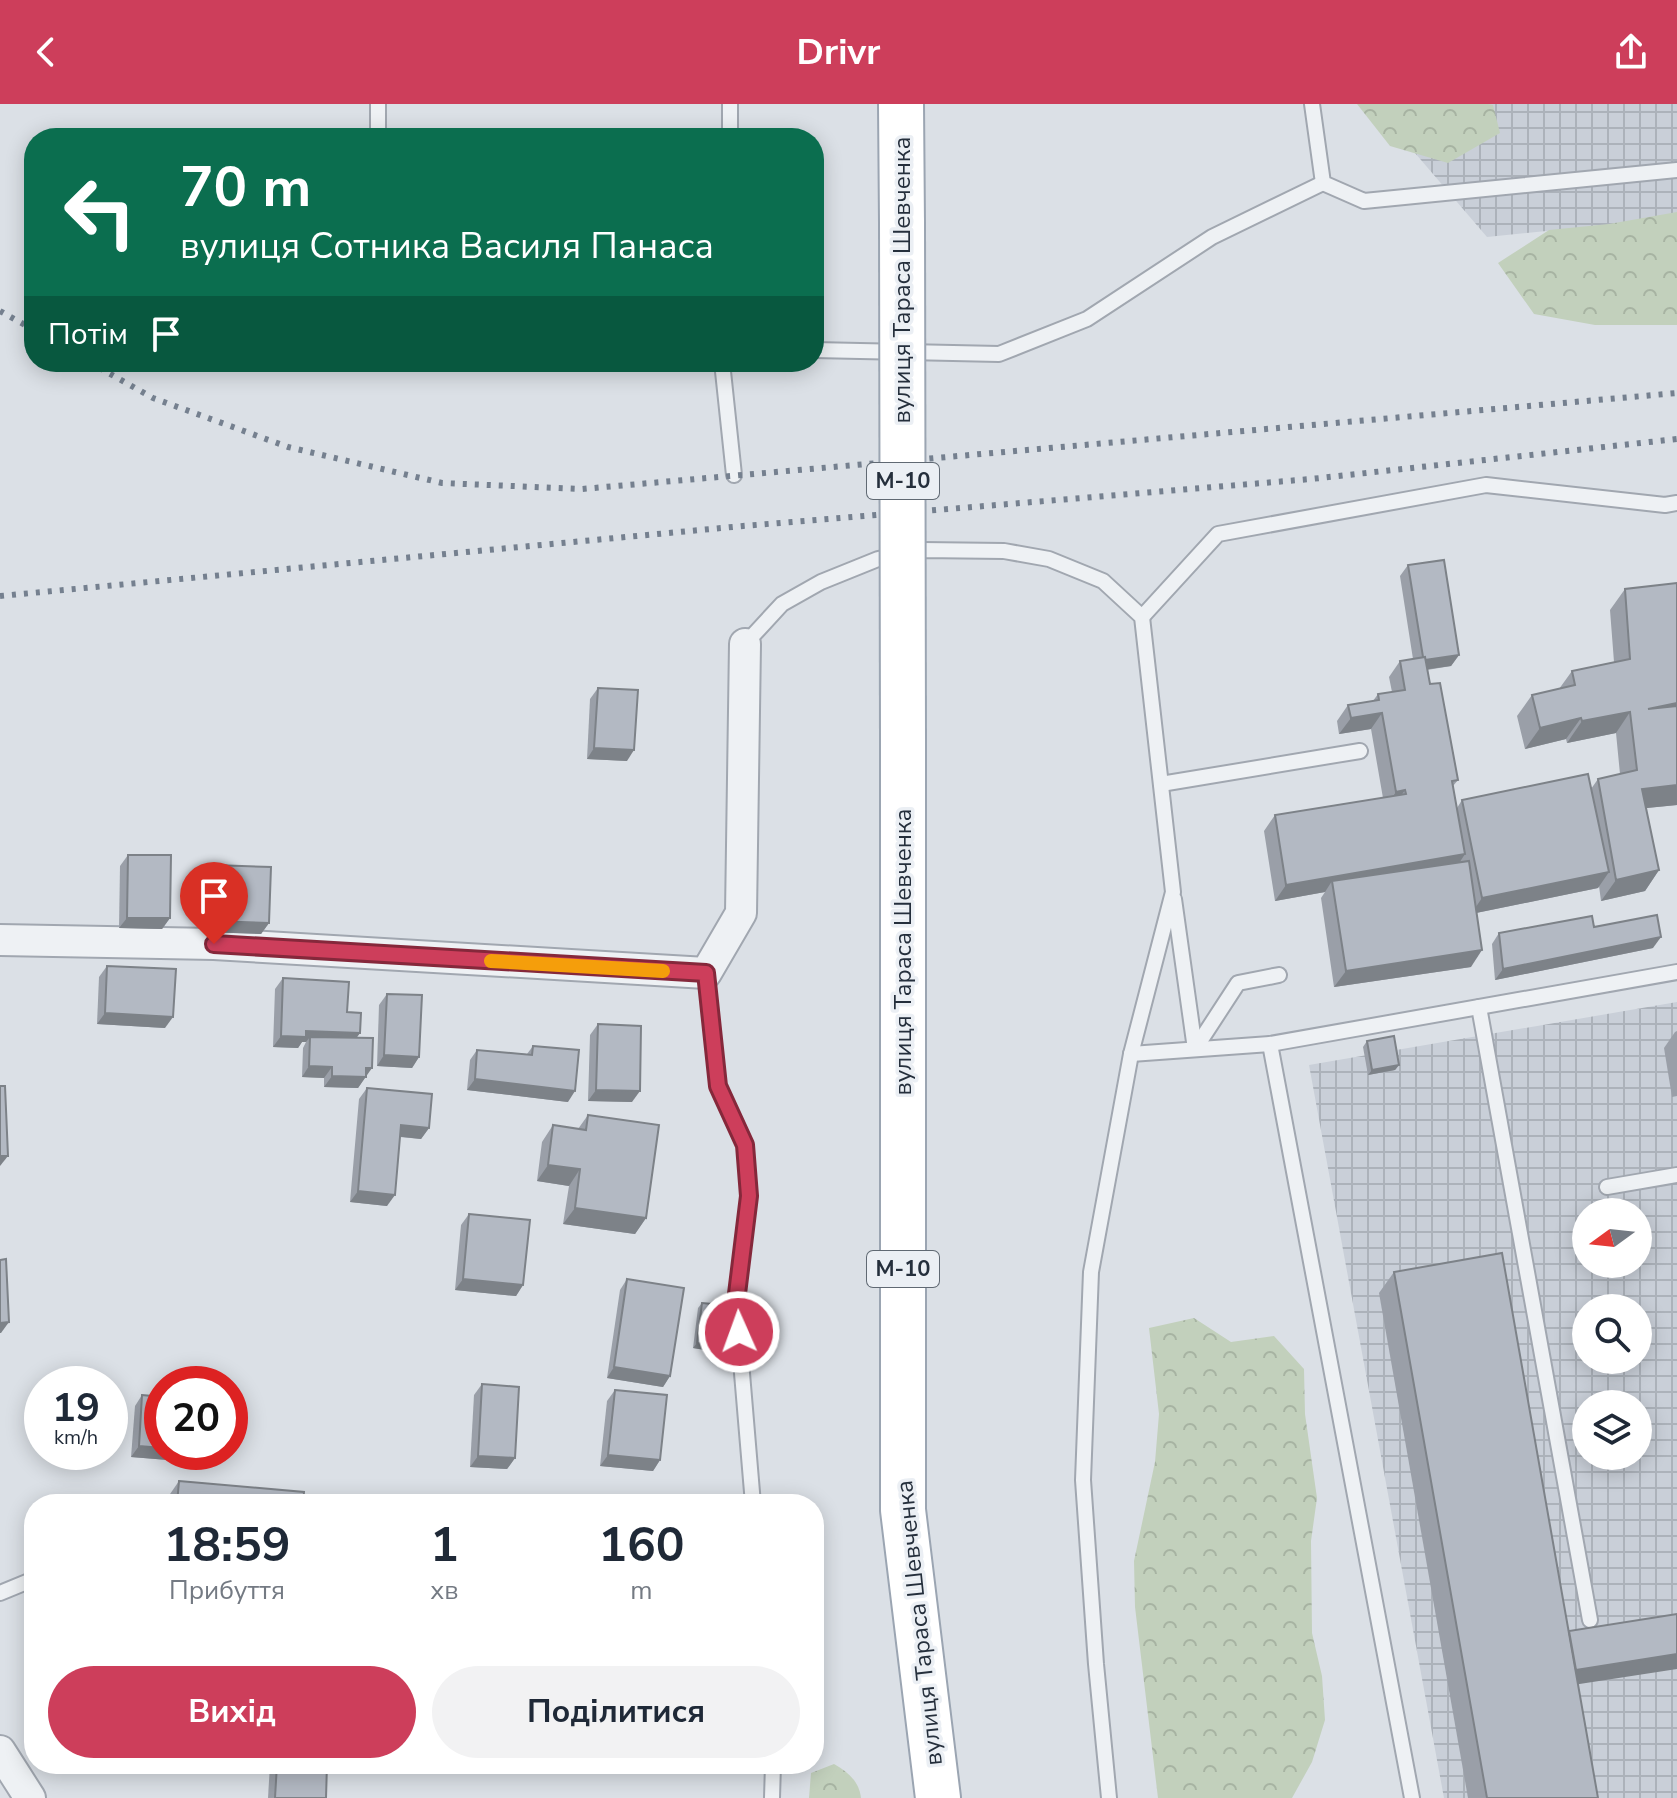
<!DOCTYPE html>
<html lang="uk">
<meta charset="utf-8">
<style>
body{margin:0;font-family:"Nunito Sans",sans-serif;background:#f2f2f3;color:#1f2937;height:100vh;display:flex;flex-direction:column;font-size:30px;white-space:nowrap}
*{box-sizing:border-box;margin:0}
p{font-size:26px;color:#747a83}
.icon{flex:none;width:44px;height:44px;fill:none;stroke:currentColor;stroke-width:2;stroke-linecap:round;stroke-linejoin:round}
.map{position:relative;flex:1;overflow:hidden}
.panel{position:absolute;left:24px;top:1390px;width:800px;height:280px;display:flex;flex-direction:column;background:#fff;border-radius:32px;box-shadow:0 4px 20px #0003}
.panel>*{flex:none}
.banner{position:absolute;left:24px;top:24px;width:800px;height:244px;border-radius:32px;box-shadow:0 4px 20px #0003;background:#0b6e4f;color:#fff;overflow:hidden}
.needle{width:52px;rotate:255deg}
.fabs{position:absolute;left:1572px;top:1094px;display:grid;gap:16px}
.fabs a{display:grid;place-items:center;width:80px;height:80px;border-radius:50%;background:#fff;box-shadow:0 4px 20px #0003;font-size:40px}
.speed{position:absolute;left:24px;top:1262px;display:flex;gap:16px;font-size:40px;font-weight:700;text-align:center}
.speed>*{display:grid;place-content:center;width:104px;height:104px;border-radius:50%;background:#fff;box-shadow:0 4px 20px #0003;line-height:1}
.speed small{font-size:20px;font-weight:400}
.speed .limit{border:12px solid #d22;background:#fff;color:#111}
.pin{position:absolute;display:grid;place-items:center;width:68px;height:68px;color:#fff;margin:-82px -34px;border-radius:50% 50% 50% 0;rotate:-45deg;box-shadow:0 0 8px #0007}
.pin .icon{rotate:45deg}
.me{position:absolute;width:88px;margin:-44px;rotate:358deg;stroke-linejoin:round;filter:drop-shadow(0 0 6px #0008)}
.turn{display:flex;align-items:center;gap:28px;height:168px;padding:0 24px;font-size:36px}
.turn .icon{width:104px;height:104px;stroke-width:2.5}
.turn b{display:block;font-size:56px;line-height:68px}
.then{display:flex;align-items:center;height:76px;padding:0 24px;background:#0003;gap:16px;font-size:30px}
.eta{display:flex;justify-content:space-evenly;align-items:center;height:136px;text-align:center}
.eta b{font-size:48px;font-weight:700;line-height:56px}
.cta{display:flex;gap:16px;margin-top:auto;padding:16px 24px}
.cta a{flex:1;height:92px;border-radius:48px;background:#cd3e5b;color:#fff;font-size:32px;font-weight:700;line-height:92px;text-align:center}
.cta a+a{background:#f2f2f3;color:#1f2937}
header{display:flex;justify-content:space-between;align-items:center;height:104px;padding:0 24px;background:#cd3e5b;color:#fff;font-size:36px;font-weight:700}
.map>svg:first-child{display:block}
.industrial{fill:url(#industrial-grid);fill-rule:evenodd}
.forest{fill:url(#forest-crowns)}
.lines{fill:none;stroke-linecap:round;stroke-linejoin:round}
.lane-casing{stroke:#a1a7b0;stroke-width:18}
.street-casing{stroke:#a1a7b0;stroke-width:34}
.primary-casing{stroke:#9ba5b2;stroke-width:48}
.lane{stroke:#eef1f4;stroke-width:14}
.street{stroke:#eef1f4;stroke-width:30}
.primary{stroke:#fff;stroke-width:44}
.rail{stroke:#75808f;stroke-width:6;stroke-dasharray:4 8;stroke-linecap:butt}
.primary-bridge-casing{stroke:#9ba5b2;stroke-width:48;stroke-linecap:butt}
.primary-bridge{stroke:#fff;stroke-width:44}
.wall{fill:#9a9fa8}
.shaded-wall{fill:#7d8288}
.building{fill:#b3b9c3;stroke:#7d8288;stroke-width:2}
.route-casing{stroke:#85283b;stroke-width:20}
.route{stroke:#cd3e5b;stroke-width:14}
.slow{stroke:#f59e0b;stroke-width:14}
.labels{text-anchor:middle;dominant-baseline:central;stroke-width:7;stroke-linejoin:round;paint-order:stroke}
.shield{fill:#ebeff4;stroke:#606973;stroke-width:2}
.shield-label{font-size:22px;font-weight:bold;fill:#252f3c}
.street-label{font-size:24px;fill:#252f3c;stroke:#ebeff4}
</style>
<header><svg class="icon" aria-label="back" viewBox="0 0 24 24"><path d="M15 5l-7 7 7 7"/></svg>Drivr<svg class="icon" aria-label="share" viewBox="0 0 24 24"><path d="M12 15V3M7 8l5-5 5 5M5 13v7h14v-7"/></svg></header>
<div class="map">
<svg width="1677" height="1694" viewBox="0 0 1677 1694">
<defs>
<pattern id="industrial-grid" width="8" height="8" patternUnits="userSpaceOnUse" patternTransform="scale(2)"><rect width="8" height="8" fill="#c9cfd8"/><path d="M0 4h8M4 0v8" fill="none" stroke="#acb2ba"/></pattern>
<pattern id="forest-crowns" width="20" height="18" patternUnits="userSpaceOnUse" patternTransform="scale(2)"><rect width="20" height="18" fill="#c2d0bc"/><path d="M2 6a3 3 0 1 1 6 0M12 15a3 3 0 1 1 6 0" fill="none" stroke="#a7b3a2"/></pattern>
</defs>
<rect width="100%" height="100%" fill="#dbe0e6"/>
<g class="industrial">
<path d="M1373 0H1677V114L1487 133Z"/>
<path d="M1677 898V1694H1444L1309 961ZM1586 1108H1638V1160H1586ZM1586 1204H1638V1256H1586ZM1586 1300H1638V1352H1586Z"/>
</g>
<g class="forest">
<path d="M1357 0H1488L1493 1 1500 29 1448 59 1390 42Z"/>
<path d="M1677 108V221H1595L1534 210 1498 159 1549 126 1609 120Z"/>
<path d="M1194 1214 1231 1238 1274 1232 1304 1265 1305 1310 1317 1394 1311 1437 1312 1529 1322 1572 1325 1616 1312 1658 1292 1694H1158L1135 1503 1134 1457 1155 1358 1159 1310 1149 1224Z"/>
<path d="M834 1660C848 1668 859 1677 861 1694H809L811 1669Z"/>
</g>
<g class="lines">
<defs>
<g id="lane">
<path d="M1312 0 1323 79 1364 97 1677 66"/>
<path d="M378 34V0"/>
<path d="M730 34V0"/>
<path d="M814 246 999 250 1087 215 1212 133 1323 79"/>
<path d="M722 258 734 371"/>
<path d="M1142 513 1218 430 1486 381 1665 401 1677 399"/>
<path d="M745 540 782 500 821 478 878 455 922 446 1004 447 1049 455 1103 477 1142 513 1173 788 1131 950 1091 1168 1083 1376 1096 1560 1109 1694"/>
<path d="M1161 680 1360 647"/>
<path d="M1174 795 1195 945"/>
<path d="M706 869 718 982 745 1041 749 1092 736 1198 753 1400"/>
<path d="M1479 903 1590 1516"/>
<path d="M1270 940 1412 1694"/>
<path d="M1195 945 1238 879 1279 871"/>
<path d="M1131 950 1270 940 1677 868"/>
<path d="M1607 1083 1677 1071"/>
<path d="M0 1489 34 1475"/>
<path d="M772 1694 773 1660"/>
</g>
<g id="street">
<path d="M0 836 214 840 706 869 741 809 745 540"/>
<path d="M0 1647 30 1694"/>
</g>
<g id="primary">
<path d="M901 0 902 119"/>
<path d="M903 635V1406L938 1694"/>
</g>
</defs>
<use href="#lane" class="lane-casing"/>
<use href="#street" class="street-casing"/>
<use href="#primary" class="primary-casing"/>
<use href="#lane" class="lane"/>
<use href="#street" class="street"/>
<use href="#primary" class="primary"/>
<g class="rail">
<path d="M0 207 34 226"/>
<path d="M89 258 153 294 288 343 442 379 582 385 1677 289"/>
<path d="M0 492 743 422 1311 375 1677 335"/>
</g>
<defs>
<path id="primary-bridge" d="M902 119 903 635"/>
</defs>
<use href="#primary-bridge" class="primary-bridge-casing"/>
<use href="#primary-bridge" class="primary-bridge"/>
</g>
<g class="wall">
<path d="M1408 461 1459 551 1451 562 1427 566 1430 580 1458 676 1453 682 1457 704 1462 696 1591 685 1598 675 1620 670 1616 629 1567 639 1566 635 1525 645 1517 612 1532 591 1559 585 1572 567 1614 558 1610 506 1625 485 1677 701 1646 704 1659 766 1645 787 1601 797 1599 782 1598 784 1476 809 1471 863 1334 883 1321 794 1325 788 1275 797 1264 727 1275 711 1383 694 1371 625 1339 630 1337 617 1348 601 1373 597 1378 590 1392 588 1389 573 1400 557 1413 555 1400 472Z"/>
<path d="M598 584 627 657 587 655 590 595Z"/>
<path d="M128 751 170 814 162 825 119 824 120 762Z"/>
<path d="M213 761 269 819 261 830 203 828 205 772Z"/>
<path d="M1594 823 1653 844 1495 876 1492 840 1499 829Z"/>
<path d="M107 862 165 924 97 920 99 873Z"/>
<path d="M283 874 347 908 360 929 356 934 366 972 358 984 324 983V974L302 973 303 944 306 938H302L298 944 273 943 275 885Z"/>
<path d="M387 890 419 953 412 964 377 962 379 901Z"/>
<path d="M598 920 632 998 588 997 590 931Z"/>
<path d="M1677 927V992L1672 993 1664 944 1675 928Z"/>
<path d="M1367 937 1399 961 1395 966 1368 971 1363 943Z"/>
<path d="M533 942 568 998 467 986 470 956 477 946 527 950Z"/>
<path d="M367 984 429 1024 421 1035 400 1033 387 1102 350 1098 359 995Z"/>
<path d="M588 1011 646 1114 635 1130 563 1120 569 1082 537 1077 542 1038 553 1021 578 1025Z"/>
<path d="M469 1110 523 1181 516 1192 455 1186 461 1121Z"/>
<path d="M1394 1168 1569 1527 1598 1694H1468L1379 1189Z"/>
<path d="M627 1175 670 1272 663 1283 607 1274 620 1186Z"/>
<path d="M702 1199 727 1243 723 1249 693 1244 698 1204Z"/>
<path d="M482 1280 515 1354 507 1365 470 1363 474 1291Z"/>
<path d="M615 1286 660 1356 653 1367 600 1362 607 1297Z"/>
<path d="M142 1291 205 1359 131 1353 135 1302Z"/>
<path d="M179 1377 303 1400H167L168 1393Z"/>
<path d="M270 1660H327L326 1694H268Z"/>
</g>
<g class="shaded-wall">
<path d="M1459 551 1451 562 1415 567 1423 556Z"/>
<path d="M1677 583V604L1633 626Z"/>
<path d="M1630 608 1616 629 1567 639 1582 617Z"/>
<path d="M1382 609 1371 625 1339 630 1351 614Z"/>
<path d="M1581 614 1566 635 1525 645 1540 624Z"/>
<path d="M594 644 634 646 627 657 587 655Z"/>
<path d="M1677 681V701L1627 706 1642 685Z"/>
<path d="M1405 686 1394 702 1385 704 1396 688Z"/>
<path d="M1465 750 1454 767 1332 777 1325 788 1275 797 1286 781Z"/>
<path d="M1659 766 1645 787 1601 797 1616 776Z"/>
<path d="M1609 768 1598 784 1471 810 1482 794Z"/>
<path d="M127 814H170L162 825 119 824Z"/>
<path d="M211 817 269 819 261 830 203 828Z"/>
<path d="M1661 833 1653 844 1495 876 1503 865Z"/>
<path d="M1482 846 1471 863 1334 883 1346 867Z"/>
<path d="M105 909 173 913 165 924 97 920Z"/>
<path d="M306 927 360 929 352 940 310 933 306 938H302L298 944 273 943 281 932Z"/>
<path d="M384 951 419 953 412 964 377 962Z"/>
<path d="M1399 961 1395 966 1368 971 1372 966Z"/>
<path d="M309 962 332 963 324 974 302 973Z"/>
<path d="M366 964H372L358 984 324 983 332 972Z"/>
<path d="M475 975 575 987 568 998 467 986Z"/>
<path d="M596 986 640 987 632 998 588 997Z"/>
<path d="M401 1021 429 1024 421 1035 394 1032Z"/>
<path d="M0 1052H8L0 1062Z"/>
<path d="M548 1061 580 1065 569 1082 537 1077Z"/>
<path d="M358 1087 395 1091 387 1102 350 1098Z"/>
<path d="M575 1104 646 1114 635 1130 563 1120Z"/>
<path d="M463 1175 523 1181 516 1192 455 1186Z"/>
<path d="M9 1218 1 1229H0V1219Z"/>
<path d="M697 1239 727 1243 723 1249 693 1244Z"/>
<path d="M614 1263 670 1272 663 1283 607 1274Z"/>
<path d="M139 1342 162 1344V1348H213L205 1359 131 1353Z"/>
<path d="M608 1351 660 1356 653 1367 600 1362Z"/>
<path d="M478 1352 515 1354 507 1365 470 1363Z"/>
<path d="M1677 1550V1565L1560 1583 1571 1567Z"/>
</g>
<g class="building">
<path d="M1444 456 1459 551 1425 556V553H1423L1408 461Z"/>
<path d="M1677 479V599L1648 605 1677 602V681L1642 685 1659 766 1616 776 1598 675 1637 666 1630 608 1582 617 1581 614 1540 624 1532 591 1575 581 1572 567 1630 555 1625 485Z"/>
<path d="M1425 553 1430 580 1440 579 1458 676 1452 677 1465 750 1286 781 1275 711 1406 690 1405 686 1396 688 1382 609 1351 614 1348 601 1379 596 1378 590 1405 586 1400 557Z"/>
<path d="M598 584 638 586 634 646 594 644Z"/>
<path d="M1588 670 1609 768 1482 794 1462 696Z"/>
<path d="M128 751H171L170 814H127Z"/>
<path d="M1469 757 1482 846 1346 867 1332 777Z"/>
<path d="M213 761 271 763 269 819 211 817Z"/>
<path d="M1657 811 1661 833 1503 865 1499 829 1592 812 1594 823Z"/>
<path d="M107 862 176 865 173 913 105 909Z"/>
<path d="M283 874 349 878 347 908 361 909 360 929 306 927V933L281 932Z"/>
<path d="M387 890 422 891 419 953 384 951Z"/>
<path d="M598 920 641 922 640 987 596 986Z"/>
<path d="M1394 932 1399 961 1372 966 1367 937Z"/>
<path d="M310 933 373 934 372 964H366V973L332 972V963L309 962Z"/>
<path d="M533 942 579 946 575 987 475 975 477 946 532 951Z"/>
<path d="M0 982H5L8 1052H0Z"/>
<path d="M367 984 432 990 429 1024 401 1021 395 1091 358 1087Z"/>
<path d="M588 1011 659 1021 646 1114 575 1104 580 1065 548 1061 553 1021 586 1026Z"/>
<path d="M469 1110 530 1116 523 1181 463 1175Z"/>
<path d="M1502 1149 1598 1694H1487L1394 1168Z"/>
<path d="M6 1155 9 1218 0 1219V1156Z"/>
<path d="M627 1175 684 1184 670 1272 614 1263Z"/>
<path d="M702 1199 732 1202 727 1243 697 1239Z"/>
<path d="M482 1280 519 1283 515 1354 478 1352Z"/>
<path d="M615 1286 667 1291 660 1356 608 1351Z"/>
<path d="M142 1291 162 1293V1344L139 1342Z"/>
<path d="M179 1377 304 1388 303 1400H177Z"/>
<path d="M1677 1510V1550L1576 1566 1569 1527Z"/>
<path d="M277 1660H327L326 1694H275Z"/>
</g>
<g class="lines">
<defs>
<path id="route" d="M214 840 706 869 718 982 745 1041 749 1092 736 1198 739 1228"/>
</defs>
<use href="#route" class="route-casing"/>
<use href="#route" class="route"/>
<path class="slow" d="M491 857 663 867"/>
</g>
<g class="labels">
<g class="shield">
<rect x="867" y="359" width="72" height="36" rx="6"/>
<rect x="867" y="1147" width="72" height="36" rx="6"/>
</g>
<g class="shield-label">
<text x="903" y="377">М-10</text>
<text x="903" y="1165">М-10</text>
</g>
<g class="street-label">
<text transform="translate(902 176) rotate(-90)">вулиця Тараса Шевченка</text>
<text transform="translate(903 848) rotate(-90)">вулиця Тараса Шевченка</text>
<text transform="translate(919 1519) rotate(-96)">вулиця Тараса Шевченка</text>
</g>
</g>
</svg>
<div class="fabs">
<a><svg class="needle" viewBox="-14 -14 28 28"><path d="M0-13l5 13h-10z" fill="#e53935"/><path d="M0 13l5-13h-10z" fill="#747a83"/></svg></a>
<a><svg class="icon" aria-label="search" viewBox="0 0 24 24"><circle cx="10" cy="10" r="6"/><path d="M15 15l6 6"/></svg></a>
<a><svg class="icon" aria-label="layers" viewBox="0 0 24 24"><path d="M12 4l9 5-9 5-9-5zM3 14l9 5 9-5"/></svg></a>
</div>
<div class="speed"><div>19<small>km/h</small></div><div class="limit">20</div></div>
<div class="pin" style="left:214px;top:840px;background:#d93025"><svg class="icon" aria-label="arrive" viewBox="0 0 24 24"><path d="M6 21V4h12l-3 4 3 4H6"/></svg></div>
<svg class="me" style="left:739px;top:1228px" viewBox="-20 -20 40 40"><circle r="17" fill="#cd3e5b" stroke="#fff" stroke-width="3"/><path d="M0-11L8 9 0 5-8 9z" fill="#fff"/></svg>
<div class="banner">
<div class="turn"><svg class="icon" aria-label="left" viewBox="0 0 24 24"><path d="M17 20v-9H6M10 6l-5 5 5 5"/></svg><div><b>70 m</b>вулиця Сотника Василя Панаса</div></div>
<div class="then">Потім<svg class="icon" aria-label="arrive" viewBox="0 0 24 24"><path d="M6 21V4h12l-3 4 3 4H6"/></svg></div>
</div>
<section class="panel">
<div class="eta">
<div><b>18:59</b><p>Прибуття</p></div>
<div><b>1</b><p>хв</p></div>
<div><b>160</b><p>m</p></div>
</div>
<div class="cta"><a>Вихід</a><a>Поділитися</a></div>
</section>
</div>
